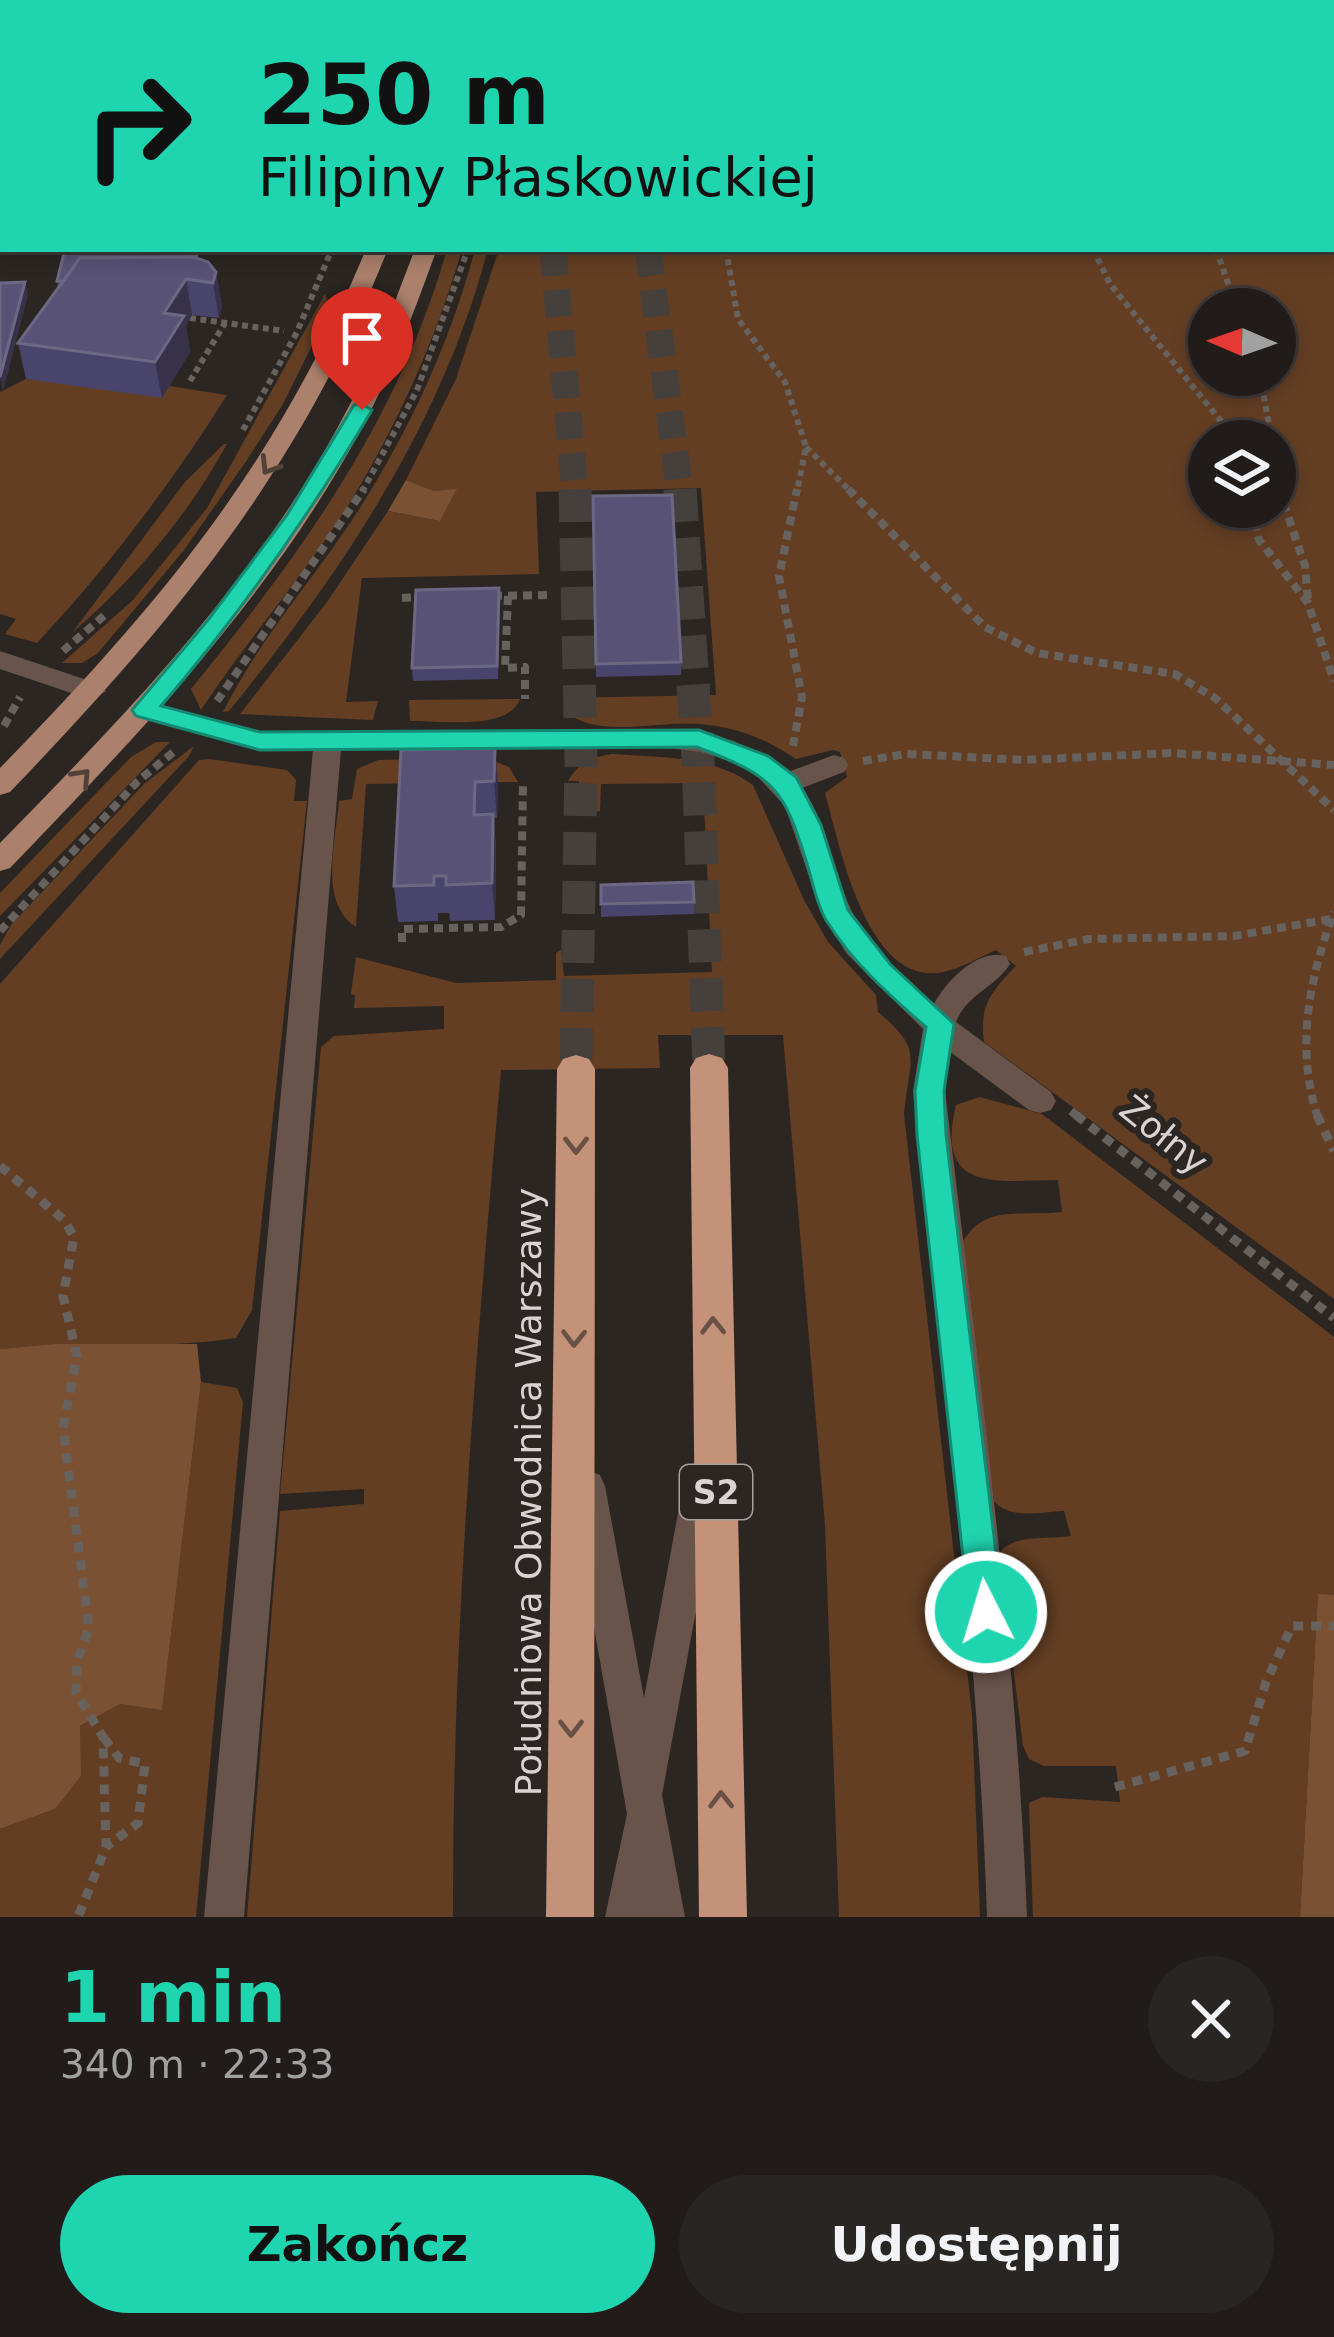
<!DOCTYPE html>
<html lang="pl">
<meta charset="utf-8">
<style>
body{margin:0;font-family:"DejaVu Sans",sans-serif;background:#292523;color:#f1f3f6;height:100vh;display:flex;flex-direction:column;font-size:45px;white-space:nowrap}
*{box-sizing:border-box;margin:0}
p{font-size:39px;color:#a2a1a2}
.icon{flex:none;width:66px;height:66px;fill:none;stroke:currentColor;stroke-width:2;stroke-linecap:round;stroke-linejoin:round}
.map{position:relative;height:1917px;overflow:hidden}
.details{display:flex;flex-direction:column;background:#211c1a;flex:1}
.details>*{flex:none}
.guide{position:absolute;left:0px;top:0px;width:1335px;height:252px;box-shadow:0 6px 18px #0003,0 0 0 3px #3e3a39;background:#1fd5b0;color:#111;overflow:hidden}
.needle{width:78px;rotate:272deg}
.tools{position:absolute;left:1188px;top:288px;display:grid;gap:24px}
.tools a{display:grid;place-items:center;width:108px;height:108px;border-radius:50%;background:#211c1a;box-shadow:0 6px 18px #0003,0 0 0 3px #3e3a39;font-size:60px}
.pin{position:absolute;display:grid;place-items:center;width:102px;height:102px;color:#fff;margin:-123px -51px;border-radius:50% 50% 50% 0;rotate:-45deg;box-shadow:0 0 12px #0007}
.pin .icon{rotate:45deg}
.me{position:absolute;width:132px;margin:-66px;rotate:355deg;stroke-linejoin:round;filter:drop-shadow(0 0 9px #0008)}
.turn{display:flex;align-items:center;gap:42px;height:252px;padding:0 60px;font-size:54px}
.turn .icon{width:156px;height:156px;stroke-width:2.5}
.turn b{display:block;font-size:84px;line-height:102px}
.round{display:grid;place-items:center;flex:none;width:126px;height:126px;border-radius:63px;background:#292523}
.summary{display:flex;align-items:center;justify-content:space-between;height:204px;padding:0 60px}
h1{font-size:72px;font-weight:800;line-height:90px;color:#1fd5b0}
.button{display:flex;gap:24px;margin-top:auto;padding:24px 60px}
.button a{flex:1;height:138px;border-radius:72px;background:#1fd5b0;color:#111;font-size:48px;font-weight:800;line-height:138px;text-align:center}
.button a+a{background:#292523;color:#f1f3f6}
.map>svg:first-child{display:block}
.green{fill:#633e23;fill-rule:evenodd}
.forest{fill:#7b5134}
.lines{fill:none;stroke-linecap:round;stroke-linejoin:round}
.highway-tunnel-far1{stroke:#46403c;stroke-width:27;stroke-dasharray:27 14;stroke-linecap:butt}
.highway-tunnel{stroke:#46403c;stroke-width:33;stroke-dasharray:33 16;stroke-linecap:butt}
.path-far2{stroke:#67625e;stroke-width:6;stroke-dasharray:6 4.5;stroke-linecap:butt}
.path-far1{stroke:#67625e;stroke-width:8;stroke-dasharray:9 6;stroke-linecap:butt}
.path{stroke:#67625e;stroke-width:9;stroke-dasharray:10 8;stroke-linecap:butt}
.minor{fill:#69544b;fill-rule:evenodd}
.major{fill:#ab806c;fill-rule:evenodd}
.highway{fill:#c49179;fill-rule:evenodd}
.wall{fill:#49446b}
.shaded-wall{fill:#373149}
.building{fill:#585376;stroke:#6c6884;stroke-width:3}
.oneway{stroke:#524138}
.oneway2{stroke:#695145}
.route{fill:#1fd5b0;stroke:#148a72;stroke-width:3}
.labels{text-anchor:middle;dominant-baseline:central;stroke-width:12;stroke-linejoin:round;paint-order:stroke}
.shield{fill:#2c2622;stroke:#a5a09d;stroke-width:3}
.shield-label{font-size:33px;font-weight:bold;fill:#d9d4d2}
.street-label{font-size:36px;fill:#d9d4d2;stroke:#2c2622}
</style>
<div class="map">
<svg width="1334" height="1917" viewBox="0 0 1334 1917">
<rect width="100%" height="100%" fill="#2c2622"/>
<g class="green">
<path d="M541 0H1334V1299L984 1042C979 1005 991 992 1016 966L996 950C975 959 949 976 926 973 863 966 839 843 825 793L847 777 840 752 833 750 796 759C766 739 737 727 700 724 660 720 604 738 570 715L564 698 716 695 701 488 536 492 539 574 362 578 346 702 378 701 373 720 240 714 327 602 388 511 440 521 456 491H434L406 480 456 379 499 249H1332V3H536ZM1209 309H1275V375H1209ZM1209 441H1275V507H1209Z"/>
<path d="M447 249H462C437 337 398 423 351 501 306 574 248 638 201 710L191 689C301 554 399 419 447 249Z"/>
<path d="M475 249H488C442 424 342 572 229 711L223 712C259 639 314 579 358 511 409 431 451 341 475 249Z"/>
<path d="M325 294 330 309 283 404 247 460 184 550 98 653 82 663H62L133 600 207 508Z"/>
<path d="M26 379 169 386 227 395C172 483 108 567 37 643L5 634 16 619 0 614V392Z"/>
<path d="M224 444H227C186 518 135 578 72 633L185 482Z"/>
<path d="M520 699C508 732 439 720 410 721L409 700Z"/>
<path d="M156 742H170L0 916V893L131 757Z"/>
<path d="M194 746 189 756 0 959V945L11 925 144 784Z"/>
<path d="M612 754C661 758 712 755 753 785L804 900 828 942 876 995 878 1012C925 1051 909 1058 904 1114L972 1714 980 1917H839L825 1525 783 1035H658L660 1068 501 1070C476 1351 452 1634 453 1917H247L280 1511 364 1504V1489L280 1494 321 1047 334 1036 444 1029V1006L354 1008 355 995 351 994 356 957 456 983 556 980V953L561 950 564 976 712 972 703 783 601 784 600 811 580 813 579 781H568C578 763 593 757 612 754Z"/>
<path d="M486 758 509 767 518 782 366 784 356 927C318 903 336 841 339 801L352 799 357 769 378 760Z"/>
<path d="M209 759 287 770 296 780 294 801H307L252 1310 236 1338C158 1350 79 1342 0 1349V984L199 760Z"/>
<path d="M980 1097 1042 1114 1334 1337V1595H1318L1300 1917H1033L1029 1803 1042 1797 1120 1802 1116 1766H1044L1029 1759 1023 1746 999 1553C1015 1533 1048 1540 1071 1536L1064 1511C1041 1512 1010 1520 994 1501L962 1243C984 1203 1022 1217 1062 1212L1058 1180C993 1181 935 1192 956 1105Z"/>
<path d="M201 1382 237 1388 243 1402 196 1917H0V1829L55 1809 80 1726 120 1704 162 1709Z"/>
</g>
<g class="forest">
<path d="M406 480 434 491 457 489 440 521 388 511Z"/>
<path d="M57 1344H197L201 1382 162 1710 120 1704 80 1726 81 1776 55 1809 0 1829V1349Z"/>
<path d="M1318 1594 1334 1595V1917H1300Z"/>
</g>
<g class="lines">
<g class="highway-tunnel-far1">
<path d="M553 249 575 492"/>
<path d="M648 249 680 492"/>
</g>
<g class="highway-tunnel">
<path d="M575 489 581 761 576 1069"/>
<path d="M680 489 698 759 709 1068"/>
</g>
<g class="path-far2">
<path d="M508 3 512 0"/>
<path d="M726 249 738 319 785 382 806 447 797 492"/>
<path d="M1093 249 1110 284 1237 441"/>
<path d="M1216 249 1237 309"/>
<path d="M190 318 284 331"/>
<path d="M1260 375 1272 441"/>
<path d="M190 381 225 323"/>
<path d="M243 430 297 332 332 249"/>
<path d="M806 447 851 492"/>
<path d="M1275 468 1280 492"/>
<path d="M362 492 417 390 468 249"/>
</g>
<g class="path-far1">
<path d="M848 489 985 627 1037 653 1175 674 1215 698 1334 810"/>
<path d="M1279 489 1305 566 1308 601"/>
<path d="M1251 507 1259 540 1308 603 1334 681"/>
<path d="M493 596 551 595"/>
<path d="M508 596 505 668 525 667V699"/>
<path d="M402 598 424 597"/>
<path d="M63 651 106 614"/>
<path d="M217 701 364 489"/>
<path d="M4 726 20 697"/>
<path d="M793 746 802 697 779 576 797 489"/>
<path d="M863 761 906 754 1024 760 1173 753 1334 765"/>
<path d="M0 931 137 782 177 749"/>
<path d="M402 942V929L501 927 521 915 523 781"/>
<path d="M1024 952 1089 939 1234 936 1331 919"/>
<path d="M1071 1111 1080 1118"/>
<path d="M1318 1118C1295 1048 1309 979 1334 912"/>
</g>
<g class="path">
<path d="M1076 1115 1334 1318"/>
<path d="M1317 1115 1334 1151"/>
<path d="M0 1166 64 1220 74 1237 63 1296 77 1356 63 1428 89 1628 77 1661 76 1692 103 1737 106 1847 78 1917"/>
<path d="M104 1738 119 1758 145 1764 138 1823 106 1847"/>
<path d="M1115 1787 1245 1751 1266 1682 1292 1626H1334"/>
</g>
<g class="minor">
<rect x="0" y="46" width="3" height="12"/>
<path d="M0 651 102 685 106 691 92 700 0 669Z"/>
<path d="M144 701 260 732 676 729 734 741 788 772 834 755 844 758 848 765 844 772 802 788C827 822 832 865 848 903 865 944 901 976 934 1004 946 981 978 948 1006 956L1010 964C996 987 967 994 956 1022L1051 1092 1056 1101 1051 1110 1040 1113 1029 1110 949 1051 945 1091C978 1366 1016 1640 1027 1917H987C978 1641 943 1366 913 1091L923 1029 846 953 818 903 785 806 756 775 736 763 701 752 651 746 341 750 244 1917H204L313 750H260L134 717 130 710Z"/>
<path d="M587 1470 600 1475 605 1486 644 1698 683 1486 688 1475 701 1470 714 1475 719 1486 662 1795 685 1917H605L627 1814 569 1486 574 1475Z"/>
</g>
<g class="major">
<path d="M366 0H437L435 3Z"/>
<path d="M366 249H388C298 473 175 620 10 792L0 795V768C161 603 277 465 366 249Z"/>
<path d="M415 249H437C415 309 393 369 363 426 273 594 141 732 10 868L0 871V843C125 715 253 584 339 425 370 369 392 309 415 249Z"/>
</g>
<g class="highway">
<path d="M709 1054 722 1058 728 1068 747 1917H699L690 1068 696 1058Z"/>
<path d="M576 1055 589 1059 595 1069 594 1917H546L557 1069 563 1059Z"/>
</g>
</g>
<g class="wall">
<path d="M200 259 216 272 222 307 219 318 192 315 186 325 190 352 162 398 26 379 18 343 58 288 57 281Z"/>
<path d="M593 496 681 662V675L596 677Z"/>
<path d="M500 601 498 679 413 681 412 668Z"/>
<path d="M495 748 498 784 497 818H494L496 851 495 920 450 921 449 913H438V921L398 922 394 886Z"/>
<path d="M601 885 694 902V914L601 917Z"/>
</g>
<g class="shaded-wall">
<path d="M216 272 222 307 219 318 213 283Z"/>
<path d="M186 279 192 315 186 325 190 352 162 398 155 362 164 313Z"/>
<path d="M25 282 28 295 3 392 0 377Z"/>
<path d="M495 748 498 784 497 818 494 781Z"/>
<path d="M493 814 496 851 495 920 492 883Z"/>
</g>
<g class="building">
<path d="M65 249H197L196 258H80L64 281H57Z"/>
<path d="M193 257 208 262 216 272 213 283 186 279 164 313 184 316 155 362 18 343 80 258Z"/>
<path d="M25 282 0 377V283Z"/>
<path d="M672 495 681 662 596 664 593 496Z"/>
<path d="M499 588 497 666 412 668 416 590Z"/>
<path d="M495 748 494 781 475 782 474 815 493 814 492 883 446 885V876H434V885L394 886 401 750Z"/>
<path d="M693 882 694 902 601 904V885Z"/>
</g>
<defs><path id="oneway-chevron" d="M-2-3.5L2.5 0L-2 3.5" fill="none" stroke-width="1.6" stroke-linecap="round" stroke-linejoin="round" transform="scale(3)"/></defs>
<g class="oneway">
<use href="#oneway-chevron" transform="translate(269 466) rotate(122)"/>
<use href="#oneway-chevron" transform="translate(82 777) rotate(-47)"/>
</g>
<g class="oneway2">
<use href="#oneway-chevron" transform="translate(576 1145) rotate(90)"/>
<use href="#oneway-chevron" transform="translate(713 1326) rotate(-91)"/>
<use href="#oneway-chevron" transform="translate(574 1338) rotate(91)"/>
<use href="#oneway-chevron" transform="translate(571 1728) rotate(90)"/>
<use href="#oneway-chevron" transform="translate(721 1800) rotate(-91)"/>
</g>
<path class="route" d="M362 404 372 410C309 516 241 613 161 706L260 732 699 730 768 756 796 777 821 825 848 910 890 964 954 1024 944 1091 946 1135 1003 1612 998 1623 986 1628 974 1623 969 1612 917 1135 915 1091 926 1027C889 995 852 962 826 920 817 905 813 884 808 867 784 787 775 777 697 747L260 750 136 716 132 710 208 620 287 515 354 405Z"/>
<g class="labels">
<rect class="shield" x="680" y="1465" width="72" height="54" rx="9"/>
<g class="shield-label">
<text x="716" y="1492">S2</text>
</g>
<g class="street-label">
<text transform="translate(1164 1135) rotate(39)">Żołny</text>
<text transform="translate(528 1492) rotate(-90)">Południowa Obwodnica Warszawy</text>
</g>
</g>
</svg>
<div class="tools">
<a><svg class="needle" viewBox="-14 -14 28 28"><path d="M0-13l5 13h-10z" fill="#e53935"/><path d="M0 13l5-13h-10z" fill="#a2a1a2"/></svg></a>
<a><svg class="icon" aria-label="layers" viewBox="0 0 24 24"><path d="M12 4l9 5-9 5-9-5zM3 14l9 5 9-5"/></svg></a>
</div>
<div class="pin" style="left:362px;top:410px;background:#d93025"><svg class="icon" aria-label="arrive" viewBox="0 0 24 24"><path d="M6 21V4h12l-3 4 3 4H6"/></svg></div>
<svg class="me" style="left:986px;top:1612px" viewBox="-20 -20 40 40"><circle r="17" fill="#1fd5b0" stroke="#fff" stroke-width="3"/><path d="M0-11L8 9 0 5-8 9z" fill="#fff"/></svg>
<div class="guide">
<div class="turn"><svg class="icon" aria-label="right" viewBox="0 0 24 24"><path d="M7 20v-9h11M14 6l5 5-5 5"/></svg><div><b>250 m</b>Filipiny Płaskowickiej</div></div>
</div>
</div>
<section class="details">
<div class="summary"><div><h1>1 min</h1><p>340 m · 22:33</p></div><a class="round"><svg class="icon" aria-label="close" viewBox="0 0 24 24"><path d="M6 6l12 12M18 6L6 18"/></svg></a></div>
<div class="button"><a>Zakończ</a><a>Udostępnij</a></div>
</section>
